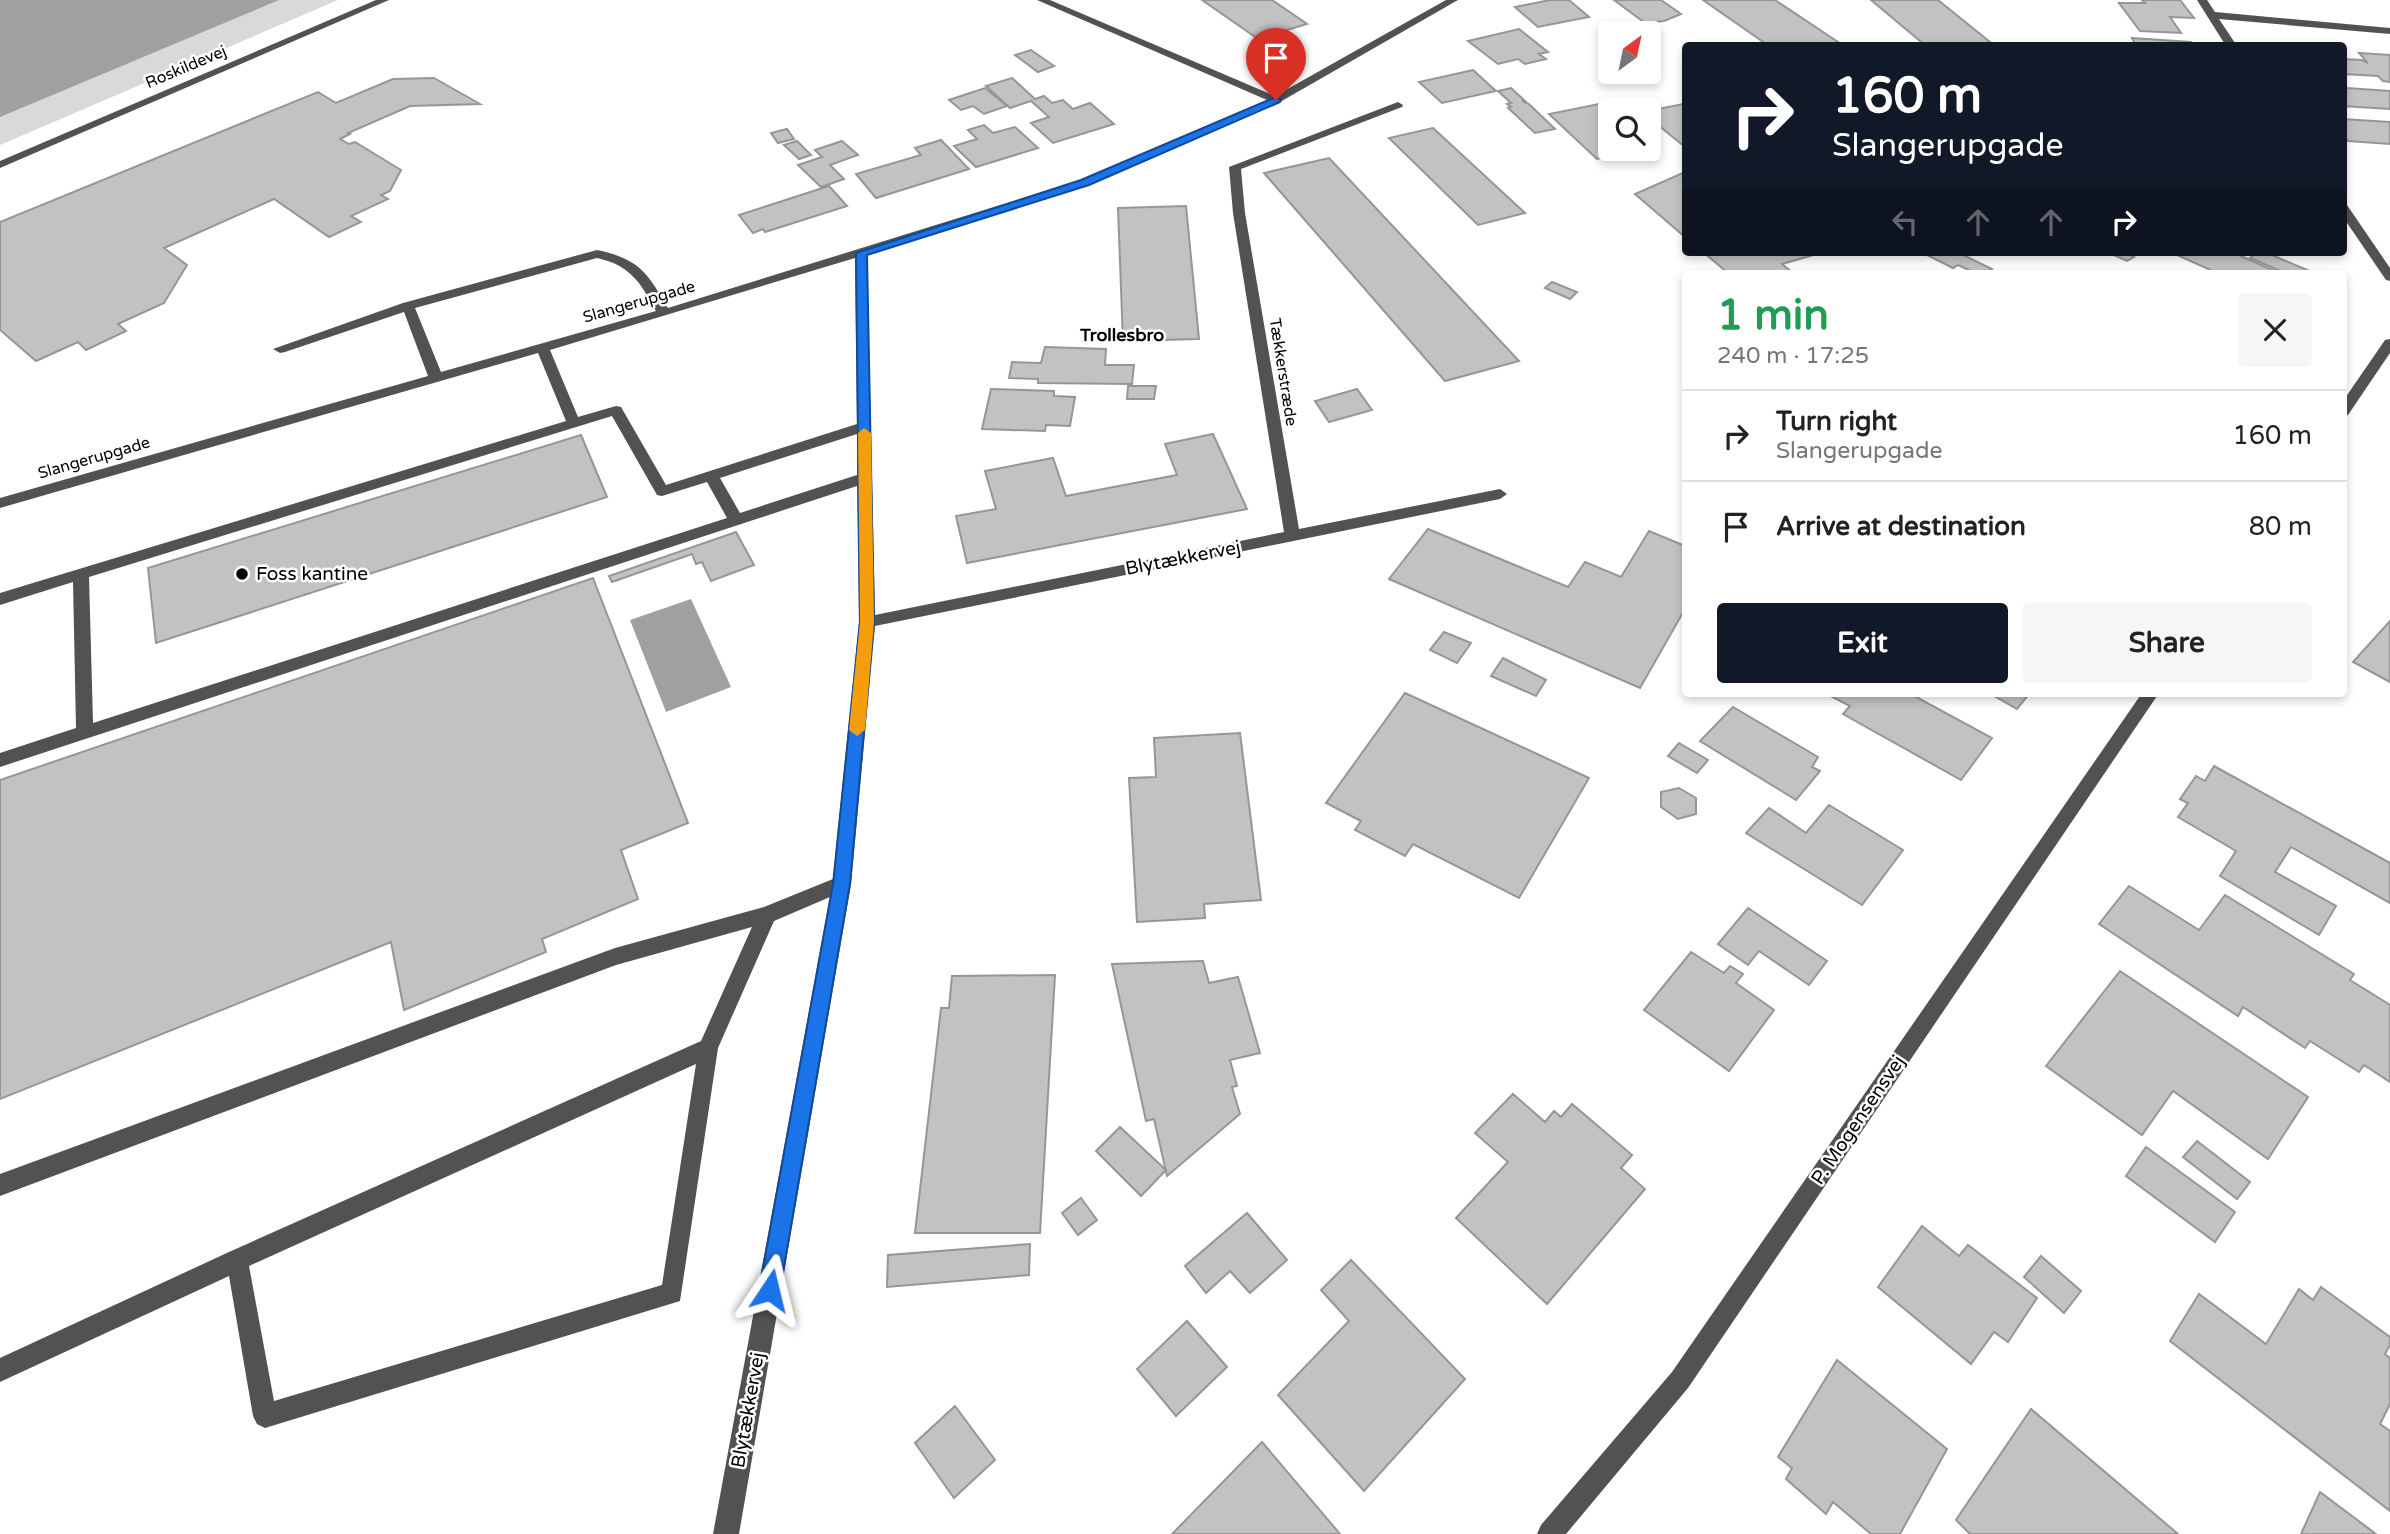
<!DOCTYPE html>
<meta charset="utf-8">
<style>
body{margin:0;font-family:"Varela Round",sans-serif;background:#f6f6f6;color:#222;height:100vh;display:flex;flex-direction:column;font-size:26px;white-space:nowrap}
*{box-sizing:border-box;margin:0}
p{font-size:23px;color:#767676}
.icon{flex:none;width:38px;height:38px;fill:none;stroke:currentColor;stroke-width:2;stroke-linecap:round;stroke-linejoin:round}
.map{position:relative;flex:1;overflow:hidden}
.details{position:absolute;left:1682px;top:270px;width:665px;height:427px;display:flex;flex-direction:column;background:#fff;border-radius:7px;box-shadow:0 4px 10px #0003}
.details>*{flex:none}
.hud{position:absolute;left:1682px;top:42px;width:665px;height:214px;border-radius:7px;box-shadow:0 4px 10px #0003;background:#111827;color:#fff;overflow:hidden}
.needle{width:46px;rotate:33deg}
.fabs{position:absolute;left:1598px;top:21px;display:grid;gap:14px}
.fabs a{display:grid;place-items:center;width:63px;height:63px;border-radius:7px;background:#fff;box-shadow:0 4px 10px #0003;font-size:35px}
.pin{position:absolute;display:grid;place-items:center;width:60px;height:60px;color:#fff;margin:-72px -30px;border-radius:50% 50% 50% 0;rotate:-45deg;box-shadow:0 0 7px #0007}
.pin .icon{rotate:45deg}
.me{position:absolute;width:77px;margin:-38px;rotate:10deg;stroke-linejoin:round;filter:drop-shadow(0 0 5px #0008)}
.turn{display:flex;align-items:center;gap:24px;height:147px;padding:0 35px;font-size:32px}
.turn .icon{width:91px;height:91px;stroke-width:2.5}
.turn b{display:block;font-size:49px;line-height:60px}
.lanes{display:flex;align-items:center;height:66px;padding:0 35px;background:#0003;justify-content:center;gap:35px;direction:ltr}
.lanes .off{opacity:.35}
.round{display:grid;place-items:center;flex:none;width:74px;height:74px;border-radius:7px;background:#f6f6f6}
.summary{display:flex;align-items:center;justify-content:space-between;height:119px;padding:0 35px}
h1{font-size:42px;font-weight:700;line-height:52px;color:#1e9e55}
.button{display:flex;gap:14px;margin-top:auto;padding:14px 35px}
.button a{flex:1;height:80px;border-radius:7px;background:#111827;color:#fff;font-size:28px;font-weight:700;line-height:80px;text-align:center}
.button a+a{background:#f6f6f6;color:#222}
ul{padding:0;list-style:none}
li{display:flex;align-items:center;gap:21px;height:91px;padding:0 35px;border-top:2px solid #e0e0e0}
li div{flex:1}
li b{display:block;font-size:26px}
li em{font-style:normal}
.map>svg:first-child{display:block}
.green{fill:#d9d9d9}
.water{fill:#a0a0a0}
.building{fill:#c2c2c2;stroke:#969696;stroke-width:2}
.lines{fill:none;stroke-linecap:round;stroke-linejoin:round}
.minor{fill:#525252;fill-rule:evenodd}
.route{fill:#1a73e8;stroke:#114b97;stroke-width:2}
.slow{fill:#f59e0b}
.poi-dot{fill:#000;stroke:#fff;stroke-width:2.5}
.labels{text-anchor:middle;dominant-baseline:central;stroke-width:5;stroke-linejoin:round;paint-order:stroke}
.far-street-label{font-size:16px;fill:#000;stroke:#fff}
.far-neighbourhood-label{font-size:18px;font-weight:bold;fill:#000;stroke:#fff}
.street-label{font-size:19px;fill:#000;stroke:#fff}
.poi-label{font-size:19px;fill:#000;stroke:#fff;text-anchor:start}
</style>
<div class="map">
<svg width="2390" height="1534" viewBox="0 0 2390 1534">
<rect width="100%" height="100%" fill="#fff"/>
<path class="green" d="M0 0H338L0 145Z"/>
<g class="water">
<path d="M0 0H279L0 117Z"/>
<path d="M691 599 731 687 666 712 630 620Z"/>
</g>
<g class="building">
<path d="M1202 0H1272L1307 24 1258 39Z"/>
<path d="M1550 0H1569L1589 17 1538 27 1515 7Z"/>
<path d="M1614 0H1661L1681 14 1664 21 1645 23Z"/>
<path d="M1703 0H1775L1844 46H1769Z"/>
<path d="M1871 0H1938L1995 46H1926Z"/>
<path d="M2142 0H2180L2194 18 2170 17 2181 33 2140 31 2119 3H2145Z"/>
<path d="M1519 29 1548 52 1539 54 1546 59 1525 64 1518 59 1498 64 1468 41Z"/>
<path d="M2132 38 2191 42 2193 46H2136Z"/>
<path d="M1031 50 1054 66 1038 72 1015 55Z"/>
<path d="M2359 53 2390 55V82L2383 81 2378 76 2343 74V59L2362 60 2368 63Z"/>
<path d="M1473 70 1496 91 1442 103 1419 82Z"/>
<path d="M434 78 480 104 410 106 348 133 350 134 340 139 349 144 355 142 401 170 390 191 381 195 388 199 351 216 361 222 329 237 274 199 164 248 187 265 164 303 118 324 126 331 86 350 78 342 36 361 0 330V222L318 92 336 103 393 79Z"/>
<path d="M1012 78 1035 99 1044 96 1052 103 1063 100 1073 109 1090 103 1114 124 1053 143 1031 123 1049 117 1031 101 1010 108 986 86Z"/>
<path d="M2343 85 2347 88 2390 91V109L2343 106Z"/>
<path d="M985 88 1007 106 984 114 973 106 961 110 949 100Z"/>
<path d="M1511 88 1525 101H1522L1529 104 1555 129 1535 133 1508 108 1511 107 1507 104 1511 103 1498 91Z"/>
<path d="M1609 102 1618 110H1610V149H1621L1626 153 1597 159 1549 114Z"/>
<path d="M1683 104 1685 106V147L1648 117V111Z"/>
<path d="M2343 119 2390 122V144L2348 141 2343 135Z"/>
<path d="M984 125 993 133 1015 127 1038 148 976 167 954 146 977 139 968 130Z"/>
<path d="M1433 128 1525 213 1478 225 1389 138Z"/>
<path d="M787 129 794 139 778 143 771 133Z"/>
<path d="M941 140 969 169 876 198 856 174 921 155 915 148Z"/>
<path d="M797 141 811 155 799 159 784 145Z"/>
<path d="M842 141 858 155 830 165 844 179 821 187 798 165 822 157 815 150Z"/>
<path d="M1329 158 1519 361 1445 381 1264 173Z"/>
<path d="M1685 172V237L1635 194Z"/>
<path d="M829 186 847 206 765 232 763 229 753 233 739 215Z"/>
<path d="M1186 206 1199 339 1123 341 1118 208Z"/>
<path d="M1703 252H1824L1782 264 1793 273H1728Z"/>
<path d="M1957 252 1992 269 1985 273H1975L1958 265 1953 268 1923 253Z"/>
<path d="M2107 252H2123L2134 257 2127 261Z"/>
<path d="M2178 252H2232L2279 273H2217L2175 254Z"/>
<path d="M2258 252H2265L2314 273H2285L2250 258Z"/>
<path d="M1552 282 1577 292 1570 299 1545 288Z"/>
<path d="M1045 347 1106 349 1105 365H1134L1132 384 1038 383V379L1009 378 1012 362 1041 363Z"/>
<path d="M1128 386H1156L1154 399H1127Z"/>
<path d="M991 389 1054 391V396L1075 397 1070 426 1046 425 1045 431 982 429Z"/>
<path d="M1357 389 1372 410 1329 422 1315 401Z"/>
<path d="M1213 434 1247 509 967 563 956 516 996 509 985 471 1053 458 1066 496 1177 475 1165 444Z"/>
<path d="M581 435 607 497 156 643 148 568Z"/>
<path d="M1428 529 1568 587 1585 562 1621 577 1649 531 1685 546V609L1640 688 1389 579Z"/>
<path d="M736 532 754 565 711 581 702 562 696 564 692 554 612 582 609 576Z"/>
<path d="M593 578 688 823 621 850 638 899 542 939 546 952 404 1010 391 942 0 1099V780Z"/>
<path d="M2390 621V682L2353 662Z"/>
<path d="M1444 632 1471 643 1457 663 1430 650Z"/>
<path d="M1503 658 1546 680 1536 696 1491 676Z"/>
<path d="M1405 693 1589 778 1519 898 1413 844 1405 856 1355 830 1361 821 1326 803Z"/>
<path d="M1825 693H1909L1992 738 1961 780 1843 714 1850 706Z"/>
<path d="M1989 693H2030L2017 709Z"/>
<path d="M1733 707 1818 757 1812 767 1820 771 1796 800 1700 741Z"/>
<path d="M1240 733 1261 900 1204 904 1205 918 1137 922 1129 778 1156 777 1154 738Z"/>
<path d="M1679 743 1708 760 1697 773 1668 756Z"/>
<path d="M2214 766 2390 863V903L2291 847 2275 872 2336 906 2319 935 2220 876 2236 851 2178 817 2188 803 2180 799 2196 776 2205 781Z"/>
<path d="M1679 788 1696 798V814L1678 819 1661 807V792Z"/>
<path d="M1829 805 1903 850 1862 905 1746 833 1769 808 1806 833Z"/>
<path d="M2129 886 2199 930 2225 895 2354 974 2350 980 2390 1005V1082L2364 1065 2359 1072 2310 1041 2305 1048 2243 1007 2238 1016 2099 924Z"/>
<path d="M1748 908 1827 961 1809 985 1759 951 1748 965 1718 944Z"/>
<path d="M1691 952 1724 973 1730 966 1743 974 1736 983 1774 1010 1729 1071 1644 1010Z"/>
<path d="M1203 961 1209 983 1238 977 1260 1053 1230 1060 1237 1086 1232 1087 1240 1114 1167 1176 1154 1119 1146 1121 1112 964Z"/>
<path d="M2120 971 2308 1097 2268 1159 2173 1091 2142 1135 2046 1066Z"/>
<path d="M1055 975 1040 1233H915L941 1008H949L952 976Z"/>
<path d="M1513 1094 1545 1122 1554 1111 1561 1117 1572 1104 1632 1155 1621 1168 1645 1189 1547 1304 1456 1218 1508 1162 1475 1133Z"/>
<path d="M1120 1127 1166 1170 1141 1196 1096 1151Z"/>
<path d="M2197 1141 2250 1182 2237 1199 2183 1157Z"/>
<path d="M2146 1147 2235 1212 2215 1242 2126 1176Z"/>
<path d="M1081 1198 1097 1220 1078 1235 1062 1213Z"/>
<path d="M1247 1213 1287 1260 1250 1293 1230 1271 1206 1293 1185 1266Z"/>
<path d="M1922 1226 1959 1256 1968 1245 2037 1298 2008 1342 1994 1332 1971 1364 1878 1287Z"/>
<path d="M1030 1244 1029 1275 887 1287 888 1255Z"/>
<path d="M2041 1256 2081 1291 2064 1313 2024 1277Z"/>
<path d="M1351 1260 1465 1379 1364 1491 1278 1395 1349 1321 1321 1290Z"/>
<path d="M2321 1287 2390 1337V1345L2385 1354 2390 1358V1404L2380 1424 2390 1431V1511L2170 1341 2199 1294 2266 1344 2299 1289 2313 1300Z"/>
<path d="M1187 1321 1227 1367 1176 1416 1137 1369Z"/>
<path d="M1837 1360 1947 1449 1900 1534H1871L1833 1502 1826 1514 1786 1479 1792 1468 1778 1457Z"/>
<path d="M955 1406 995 1460 954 1498 915 1443Z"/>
<path d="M2031 1409 2178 1534H1970L1956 1520Z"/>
<path d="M1262 1442 1340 1534H1172Z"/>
<path d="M2320 1492 2376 1534H2301Z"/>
</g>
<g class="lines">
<g class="minor">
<path d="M376 0H389L0 168V161Z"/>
<path d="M1037 0H1050L1275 96 1446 0H1458L1280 102 1089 184 867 254 875 615 1284 532 1233 213 1229 167 1398 102 1403 105 1402 107 1241 169 1245 213 1299 529 1500 489 1507 494 1500 499 875 626 851 884 739 1534H713L830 897 774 921 718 1048 680 1301 265 1428 257 1424 253 1416 229 1276 0 1382V1358L229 1252 701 1041 752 927 616 965 0 1196V1174L615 948 764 907 833 879 859 622 857 486 0 767V753L76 728 73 582 0 605V593L566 421 538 353 0 508V498L428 376 404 312 285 352 280 353 273 349 403 303 597 250C639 259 647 272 668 308L1081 180 1267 100ZM597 258C630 265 641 283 656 311L441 372 415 308ZM855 258 857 424 666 485 621 407 616 406 578 417 550 350ZM612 416 657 495 662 496 707 482 727 518 93 723 89 577ZM857 434V475L740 513 720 478ZM696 1064 662 1285 274 1401 249 1266Z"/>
<path d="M2197 0H2207L2215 12 2390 28V34L2219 19 2237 46H2226Z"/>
<path d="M2343 204 2347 205 2390 268V281L2386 280 2343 217Z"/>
<path d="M2390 339V353L2348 415 2343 416V401L2385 340Z"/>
<path d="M2142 693H2159L1688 1388 1566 1534H1537L1541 1525 1672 1372Z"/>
</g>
</g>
<path class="route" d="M1276 97 1281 100 1280 102 1089 185 867 255 874 622 850 884 780 1290 777 1298 770 1301 762 1298 759 1290 833 884 860 622 856 253 1081 180Z"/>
<path class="slow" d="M864 428 871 433 874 622 865 730 857 736 849 730 860 622 858 433Z"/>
<circle class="poi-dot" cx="242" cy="574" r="7"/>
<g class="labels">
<g class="far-street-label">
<text transform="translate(186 67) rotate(-23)">Roskildevej</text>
<text transform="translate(639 302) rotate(-16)">Slangerupgade</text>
<text transform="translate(1283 372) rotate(81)">Tækkerstræde</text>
<text transform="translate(94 458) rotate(-16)">Slangerupgade</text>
</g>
<g class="far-neighbourhood-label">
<text x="1122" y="335">Trollesbro</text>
</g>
<g class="street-label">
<text transform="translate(1183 558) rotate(-11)">Blytækkervej</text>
<text transform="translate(1858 1120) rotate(-56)">P. Mogensensvej</text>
<text transform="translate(748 1410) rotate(-80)">Blytækkervej</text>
</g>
<g class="poi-label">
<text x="256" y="574">Foss kantine</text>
</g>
</g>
</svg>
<div class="fabs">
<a><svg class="needle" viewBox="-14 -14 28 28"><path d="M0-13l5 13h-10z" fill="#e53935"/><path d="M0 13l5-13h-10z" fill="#767676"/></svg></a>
<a><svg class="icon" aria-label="search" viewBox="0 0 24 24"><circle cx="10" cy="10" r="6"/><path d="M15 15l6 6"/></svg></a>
</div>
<div class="pin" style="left:1276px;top:100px;background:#d93025"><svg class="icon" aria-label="arrive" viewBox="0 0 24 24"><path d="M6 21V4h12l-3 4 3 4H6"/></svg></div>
<svg class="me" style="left:770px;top:1290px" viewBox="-20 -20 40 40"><path d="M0-17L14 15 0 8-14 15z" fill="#1a73e8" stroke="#fff" stroke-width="4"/></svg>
<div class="hud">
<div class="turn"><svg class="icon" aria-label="right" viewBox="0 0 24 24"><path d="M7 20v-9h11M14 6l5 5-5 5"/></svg><div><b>160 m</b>Slangerupgade</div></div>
<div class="lanes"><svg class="icon off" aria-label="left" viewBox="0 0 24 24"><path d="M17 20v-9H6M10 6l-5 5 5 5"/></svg><svg class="icon off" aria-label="ahead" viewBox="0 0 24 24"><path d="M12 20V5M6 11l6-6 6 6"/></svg><svg class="icon off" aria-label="ahead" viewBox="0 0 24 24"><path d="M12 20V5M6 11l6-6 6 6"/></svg><svg class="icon" aria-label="right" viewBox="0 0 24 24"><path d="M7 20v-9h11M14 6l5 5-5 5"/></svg></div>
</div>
<section class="details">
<div class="summary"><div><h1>1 min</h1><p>240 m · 17:25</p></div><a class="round"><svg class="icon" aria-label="close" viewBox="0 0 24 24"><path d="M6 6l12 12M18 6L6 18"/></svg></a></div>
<ul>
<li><svg class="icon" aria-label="right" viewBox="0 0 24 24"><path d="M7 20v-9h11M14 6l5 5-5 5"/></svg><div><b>Turn right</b><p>Slangerupgade</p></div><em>160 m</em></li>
<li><svg class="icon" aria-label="arrive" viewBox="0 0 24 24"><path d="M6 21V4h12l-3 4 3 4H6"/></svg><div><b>Arrive at destination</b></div><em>80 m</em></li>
</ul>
<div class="button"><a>Exit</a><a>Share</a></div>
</section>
</div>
